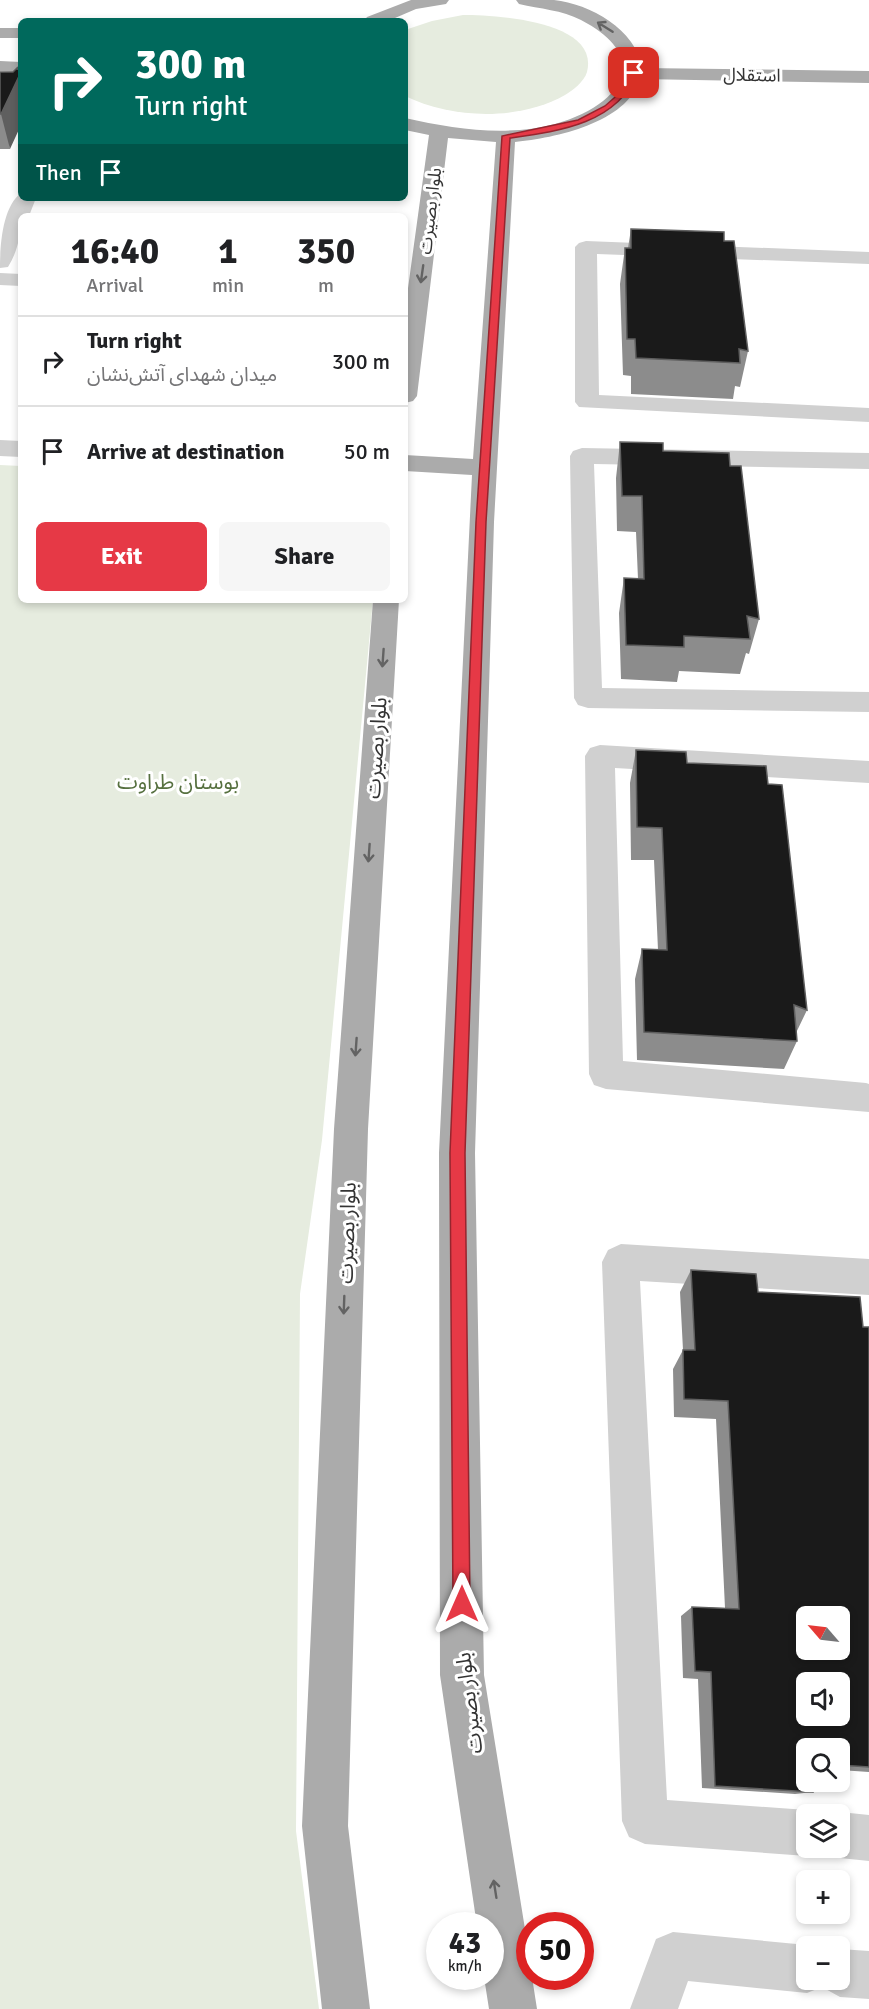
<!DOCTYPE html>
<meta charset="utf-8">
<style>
body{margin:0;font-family:Signika,"Noto Sans Arabic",sans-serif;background:#f6f6f6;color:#202124;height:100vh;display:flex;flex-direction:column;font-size:22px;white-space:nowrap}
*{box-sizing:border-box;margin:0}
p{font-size:20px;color:#757577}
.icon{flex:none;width:33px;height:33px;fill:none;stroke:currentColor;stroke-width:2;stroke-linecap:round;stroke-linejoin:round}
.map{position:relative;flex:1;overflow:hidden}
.side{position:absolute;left:18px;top:213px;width:390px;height:390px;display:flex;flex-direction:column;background:#fff;border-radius:9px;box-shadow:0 3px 9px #0003}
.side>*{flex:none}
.top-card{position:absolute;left:18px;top:18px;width:390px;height:183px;border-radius:9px;box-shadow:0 3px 9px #0003;background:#00695c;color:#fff;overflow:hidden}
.needle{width:39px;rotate:298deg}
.tools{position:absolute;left:796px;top:1606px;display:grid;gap:12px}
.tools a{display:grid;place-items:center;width:54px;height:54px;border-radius:9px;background:#fff;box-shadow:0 3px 9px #0003;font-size:30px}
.speed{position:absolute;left:426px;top:1912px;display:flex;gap:12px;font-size:30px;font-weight:700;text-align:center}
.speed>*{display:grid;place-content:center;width:78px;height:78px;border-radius:50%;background:#fff;box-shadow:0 3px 9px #0003;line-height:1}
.speed small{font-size:15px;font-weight:400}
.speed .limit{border:9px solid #d22;background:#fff;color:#111}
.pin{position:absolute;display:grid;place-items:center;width:51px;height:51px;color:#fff;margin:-26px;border-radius:12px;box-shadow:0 3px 9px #0006}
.me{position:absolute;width:66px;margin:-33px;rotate:0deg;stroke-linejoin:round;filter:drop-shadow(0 0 4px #0008)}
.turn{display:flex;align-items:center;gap:21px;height:126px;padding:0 18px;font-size:27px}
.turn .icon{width:78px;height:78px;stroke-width:2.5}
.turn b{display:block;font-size:42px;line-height:51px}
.then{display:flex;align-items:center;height:57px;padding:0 18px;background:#0003;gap:12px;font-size:22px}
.eta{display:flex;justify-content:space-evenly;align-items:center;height:102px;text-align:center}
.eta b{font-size:36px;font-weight:700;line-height:42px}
.button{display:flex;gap:12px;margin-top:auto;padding:12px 18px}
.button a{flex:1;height:69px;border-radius:9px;background:#e63946;color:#fff;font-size:24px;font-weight:700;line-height:69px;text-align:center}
.button a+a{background:#f6f6f6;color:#202124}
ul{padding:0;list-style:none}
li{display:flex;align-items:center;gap:18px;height:90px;padding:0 18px;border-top:2px solid #e0e0e0}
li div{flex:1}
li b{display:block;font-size:22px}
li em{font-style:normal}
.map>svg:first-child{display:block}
.green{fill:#e6ecdf}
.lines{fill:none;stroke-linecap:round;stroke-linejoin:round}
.minor{fill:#d0d0d0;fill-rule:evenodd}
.major{fill:#ababab;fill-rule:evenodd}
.wall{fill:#8c8c8c}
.shaded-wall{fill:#5f5f5f}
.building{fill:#1a1a1a;stroke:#5f5f5f;stroke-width:1.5;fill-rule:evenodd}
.oneway{stroke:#636363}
.route{fill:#e63946;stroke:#96252e;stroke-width:1.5}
.labels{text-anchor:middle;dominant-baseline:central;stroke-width:6;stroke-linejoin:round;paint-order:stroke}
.far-street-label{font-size:18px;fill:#333;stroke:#fff}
.street-label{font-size:21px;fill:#333;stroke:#fff}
.park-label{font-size:21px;fill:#56703f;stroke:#fff}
</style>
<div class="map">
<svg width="869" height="2009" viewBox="0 0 869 2009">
<rect width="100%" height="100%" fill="#fff"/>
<g class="green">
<path d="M463 15C494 15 600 20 587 72 584 82 573 90 565 95 519 121 452 119 405 96V30L432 21Z"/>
<path d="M0 465 21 466V600H373L322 1140 300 1294 296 1831 319 2009H0Z"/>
</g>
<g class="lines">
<g class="minor">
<path d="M21 193V198H36L29 216H21C21 234 18 251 8 267L0 268C0 247 2 207 21 193Z"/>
<path d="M586 241 869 252V264L597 254 599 395 869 408V422L579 407 575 402V247L579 243Z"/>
<path d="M0 273 21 274V286L0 285Z"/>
<path d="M0 440 21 441V457L0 456Z"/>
<path d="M582 448 869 453V469L594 464 602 688 869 692V712L588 708 578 705 574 698 570 456 573 451Z"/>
<path d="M600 745 869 761V783L615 768 623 1061 866 1083 869 1084V1112L606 1089 594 1085 589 1074 585 756 590 748Z"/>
<path d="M621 1244 869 1259V1295L640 1281 667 1800 807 1810 819 1815H807V1848H840V1815H833L840 1812 869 1815V1861L840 1858 823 1849 807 1856 645 1844 629 1837 622 1821 602 1262 608 1250Z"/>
<path d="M673 1932 807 1945 812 1947H807V1980H840V1949L869 1951V1999L840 1997 822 1987 807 1993 688 1981 678 2009H630L656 1939Z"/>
</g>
<g class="major">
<path d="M411 0H449L446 4 416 9 388 21H364L367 17Z"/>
<path d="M516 0C529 0 542 0 554 0 590 4 636 29 642 68L869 71V83L640 79C627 123 555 138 515 142L494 522 475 1153 484 1675 530 1960V1977H532L537 2009H489L484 1977H490V1926H477L440 1675 439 1153 472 475 405 471V455L473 459 496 142 448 138 417 396 413 401 405 403V310L429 135 405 130V118C454 129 506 137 555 124 619 106 656 59 581 20 562 10 540 9 519 4Z"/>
<rect x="0" y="28" width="21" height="10"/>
<path d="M0 61 21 62V72L0 71Z"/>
<path d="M373 600H399L368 1129 348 1826 370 2009H322L302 1826 334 1129Z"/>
</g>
</g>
<g class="wall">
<path d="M0 72 10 149H0Z"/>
<path d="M631 229 724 241 748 351 740 387 735 386 733 399 631 394V376L623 375 620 284 625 248H628Z"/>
<path d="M620 442 730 466 759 619 749 654 746 653 740 674 679 671 677 682 621 679 619 613 624 578 638 579 636 532 617 531 616 478Z"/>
<path d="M636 750 768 784 807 1010 796 1033 797 1041 784 1069 637 1060 635 979 642 949 658 950 654 860H631L630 783Z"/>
<path d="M691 1270 863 1327H869V1772L840 1770V1749H807L813 1792 795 1794 702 1788 698 1679 683 1678 681 1616 692 1607 725 1608 716 1419 674 1417 673 1369 683 1350 680 1292Z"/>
</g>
<path class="shaded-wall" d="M18 67 20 75 21 72V125L10 149 1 114Z"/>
<g class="building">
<path d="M18 67 17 69 21 70V72L1 114H0V72H13Z"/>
<path d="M631 229 724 232V241H734L748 351 739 349 740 363 636 358 635 339H627L625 248H631Z"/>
<path d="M620 442 663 443V451L729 453 730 466H741L759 619 747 616 750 639 684 636V647L626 645 624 578 644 579 642 496H622Z"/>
<path d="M636 750 686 752 687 763 766 766 768 784 782 785 807 1010 794 1005 797 1041 644 1032 642 949 667 950 662 828 637 827Z"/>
<path d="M691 1270 756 1274 758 1292 860 1297 863 1327H869V1767L840 1765V1749H807V1782H812L813 1792 715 1786 711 1672 695 1671 692 1607 739 1609 728 1401 684 1399 683 1350H695ZM807 1617H840V1650H807ZM807 1683H840V1716H807Z"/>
</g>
<defs><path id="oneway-shaft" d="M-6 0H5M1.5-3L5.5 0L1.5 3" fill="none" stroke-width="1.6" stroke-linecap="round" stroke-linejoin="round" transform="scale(1.5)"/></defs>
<g class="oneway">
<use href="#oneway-shaft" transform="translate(605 27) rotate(-148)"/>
<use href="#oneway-shaft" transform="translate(422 274) rotate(98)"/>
<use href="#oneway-shaft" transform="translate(383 658) rotate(94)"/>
<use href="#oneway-shaft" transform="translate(369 853) rotate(94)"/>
<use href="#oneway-shaft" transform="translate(356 1047) rotate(94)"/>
<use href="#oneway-shaft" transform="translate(344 1305) rotate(92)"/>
<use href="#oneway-shaft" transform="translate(495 1889) rotate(-99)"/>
</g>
<path class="route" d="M632 71 638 73C616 124 560 131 510 138L486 522 465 1153 470 1604 468 1610 462 1613 455 1610 453 1604 450 1153 476 522 502 136 578 120 605 106 623 90Z"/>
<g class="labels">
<g class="far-street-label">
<text transform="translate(752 75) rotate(1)">استقلال</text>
<text transform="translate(430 211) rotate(-83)">بلوار بصیرت</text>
</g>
<g class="street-label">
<text transform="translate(376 748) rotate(-86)">بلوار بصیرت</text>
<text transform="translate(347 1233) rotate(-88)">بلوار بصیرت</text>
<text transform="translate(469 1703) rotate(-97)">بلوار بصیرت</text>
</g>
<g class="park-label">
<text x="178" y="782">بوستان طراوت</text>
</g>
</g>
</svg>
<div class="tools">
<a><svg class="needle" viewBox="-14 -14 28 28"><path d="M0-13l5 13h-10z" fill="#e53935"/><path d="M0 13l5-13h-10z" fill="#757577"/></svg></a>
<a><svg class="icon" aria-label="sound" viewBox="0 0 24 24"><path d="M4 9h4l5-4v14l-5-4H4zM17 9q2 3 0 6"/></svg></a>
<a><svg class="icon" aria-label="search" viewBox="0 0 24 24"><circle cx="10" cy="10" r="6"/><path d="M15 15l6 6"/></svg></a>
<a><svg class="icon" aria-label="layers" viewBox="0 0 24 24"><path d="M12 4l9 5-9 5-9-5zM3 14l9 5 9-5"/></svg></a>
<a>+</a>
<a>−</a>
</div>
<div class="speed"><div>43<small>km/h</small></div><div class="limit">50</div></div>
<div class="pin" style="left:634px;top:73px;background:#d93025"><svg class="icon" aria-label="arrive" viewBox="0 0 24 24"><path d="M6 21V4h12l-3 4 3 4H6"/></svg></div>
<svg class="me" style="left:462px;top:1604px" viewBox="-20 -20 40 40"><path d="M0-17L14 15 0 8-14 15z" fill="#e63946" stroke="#fff" stroke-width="4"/></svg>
<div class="top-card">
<div class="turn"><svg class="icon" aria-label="right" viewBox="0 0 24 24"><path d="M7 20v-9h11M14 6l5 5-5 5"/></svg><div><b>300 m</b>Turn right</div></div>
<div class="then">Then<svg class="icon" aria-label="arrive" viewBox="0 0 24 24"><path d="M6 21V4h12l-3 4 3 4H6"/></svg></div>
</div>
<section class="side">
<div class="eta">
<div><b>16:40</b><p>Arrival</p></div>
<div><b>1</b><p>min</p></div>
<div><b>350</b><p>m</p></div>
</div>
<ul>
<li><svg class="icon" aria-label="right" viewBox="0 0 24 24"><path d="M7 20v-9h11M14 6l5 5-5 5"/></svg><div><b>Turn right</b><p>میدان شهدای آتش‌نشان</p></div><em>300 m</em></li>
<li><svg class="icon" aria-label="arrive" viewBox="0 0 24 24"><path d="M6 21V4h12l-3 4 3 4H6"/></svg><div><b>Arrive at destination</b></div><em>50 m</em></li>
</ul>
<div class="button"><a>Exit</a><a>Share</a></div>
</section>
</div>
